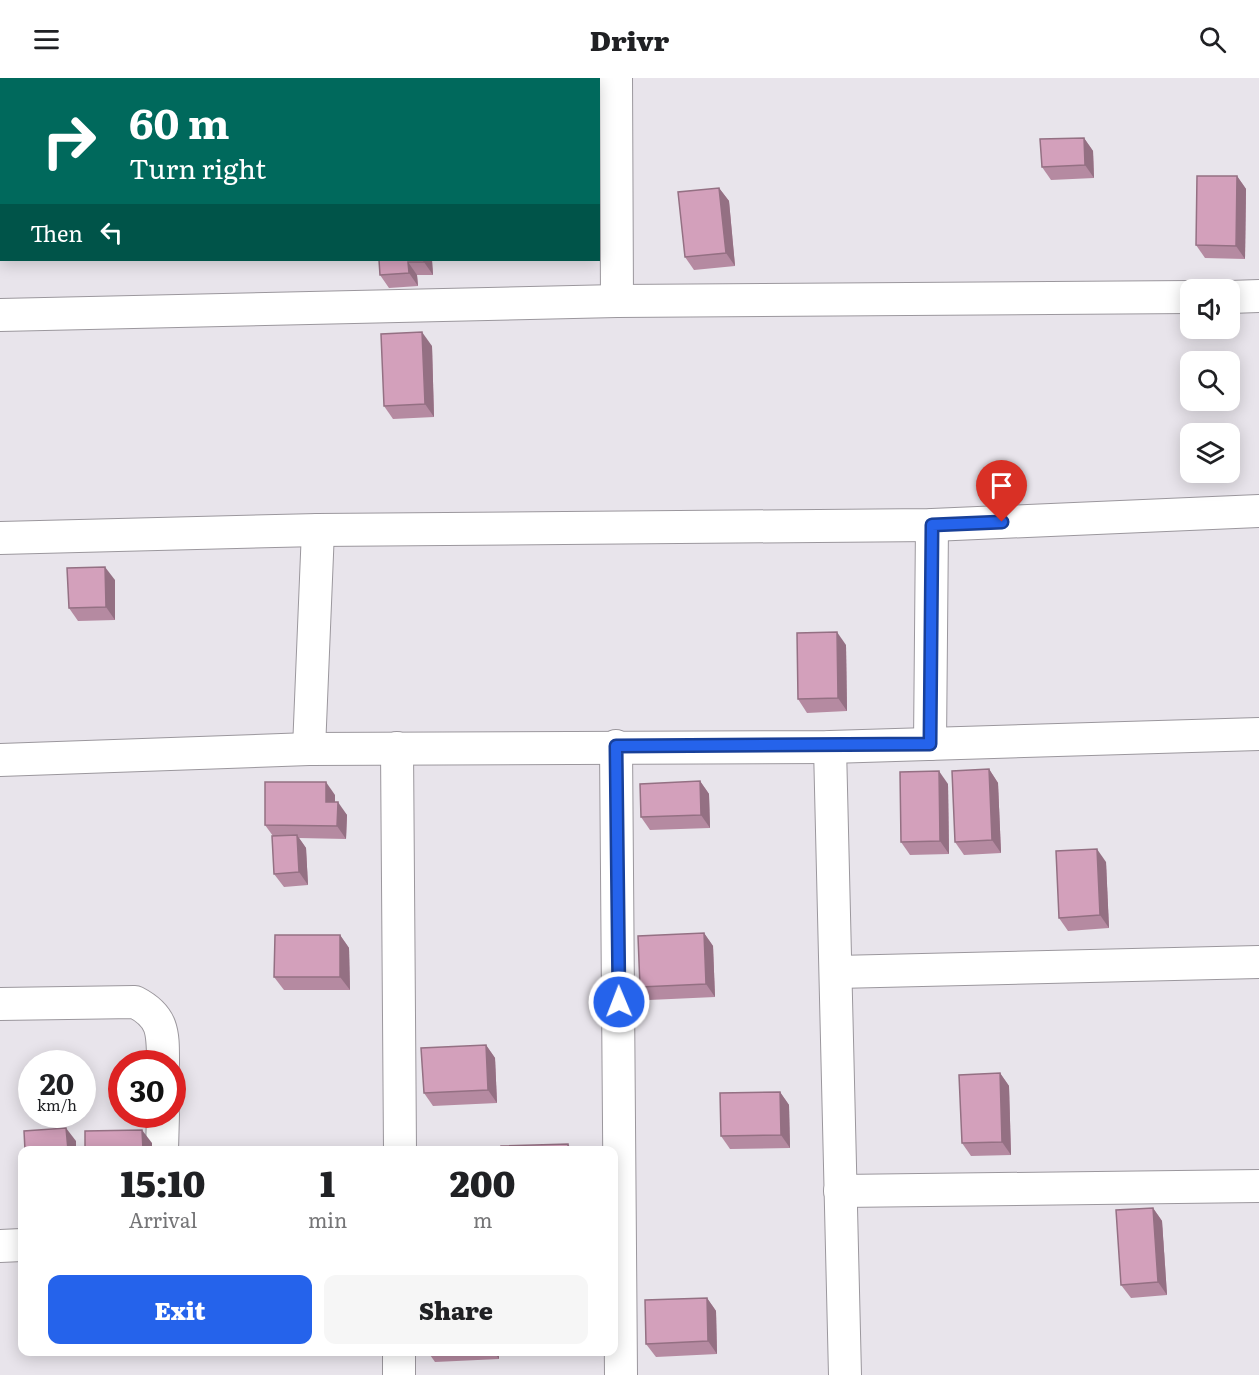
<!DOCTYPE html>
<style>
body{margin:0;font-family:Literata,serif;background:#f6f6f6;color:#202124;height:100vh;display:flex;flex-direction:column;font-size:22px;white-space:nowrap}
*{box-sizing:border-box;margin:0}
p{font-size:20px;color:#757577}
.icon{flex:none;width:33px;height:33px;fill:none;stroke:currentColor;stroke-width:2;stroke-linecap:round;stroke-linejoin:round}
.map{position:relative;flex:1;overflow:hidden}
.details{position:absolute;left:18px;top:1068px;width:600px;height:210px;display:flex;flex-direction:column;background:#fff;border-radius:12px;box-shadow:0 3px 15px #0003}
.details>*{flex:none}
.guide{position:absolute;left:0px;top:0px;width:600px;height:183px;box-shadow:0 3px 15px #0003;background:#00695c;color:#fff;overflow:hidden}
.tools{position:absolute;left:1180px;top:201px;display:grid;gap:12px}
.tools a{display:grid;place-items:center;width:60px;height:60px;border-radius:12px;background:#fff;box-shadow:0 3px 15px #0003;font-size:30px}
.speed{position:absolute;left:18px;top:972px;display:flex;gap:12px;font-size:30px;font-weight:700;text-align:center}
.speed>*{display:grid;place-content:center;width:78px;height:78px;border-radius:50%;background:#fff;box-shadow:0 3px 15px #0003;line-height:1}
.speed small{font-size:15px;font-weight:400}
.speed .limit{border:9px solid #d22;background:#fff;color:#111}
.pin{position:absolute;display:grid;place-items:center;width:51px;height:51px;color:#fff;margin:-62px -26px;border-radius:50% 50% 50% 0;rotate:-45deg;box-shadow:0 0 6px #0007}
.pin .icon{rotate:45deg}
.me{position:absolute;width:66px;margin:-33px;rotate:359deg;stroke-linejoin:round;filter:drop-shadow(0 0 4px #0008)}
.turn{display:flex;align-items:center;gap:21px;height:126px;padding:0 30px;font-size:27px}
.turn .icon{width:78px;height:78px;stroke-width:2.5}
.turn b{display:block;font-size:42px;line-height:51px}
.then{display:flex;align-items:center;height:57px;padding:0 30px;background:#0003;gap:12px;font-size:22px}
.eta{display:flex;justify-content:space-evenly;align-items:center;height:102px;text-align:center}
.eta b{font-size:36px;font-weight:800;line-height:42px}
.cta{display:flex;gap:12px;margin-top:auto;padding:12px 30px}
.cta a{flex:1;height:69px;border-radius:12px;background:#2563eb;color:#fff;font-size:24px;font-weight:800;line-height:69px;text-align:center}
.cta a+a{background:#f6f6f6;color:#202124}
header{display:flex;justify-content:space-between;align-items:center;height:78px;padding:0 30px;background:#fff;font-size:27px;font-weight:800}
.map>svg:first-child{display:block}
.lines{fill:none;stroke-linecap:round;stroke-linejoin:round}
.minor-casing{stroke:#9b979d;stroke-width:34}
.minor{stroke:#fff;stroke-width:32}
.wall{fill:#b58aa1}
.shaded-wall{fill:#947083}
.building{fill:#d3a0bb;stroke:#947083;stroke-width:1.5}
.route-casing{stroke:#184099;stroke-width:15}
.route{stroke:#2563eb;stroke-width:10}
</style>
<header><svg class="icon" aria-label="menu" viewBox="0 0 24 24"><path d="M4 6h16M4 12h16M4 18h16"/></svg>Drivr<svg class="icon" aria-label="search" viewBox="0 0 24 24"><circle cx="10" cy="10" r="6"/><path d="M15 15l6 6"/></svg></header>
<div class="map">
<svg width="1259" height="1297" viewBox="0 0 1259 1297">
<rect width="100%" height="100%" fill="#e8e4eb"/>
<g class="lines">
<defs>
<g id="minor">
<path d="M616 0 617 223"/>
<path d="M479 2 544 0"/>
<path d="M0 13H2"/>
<path d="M1230 219 1259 218"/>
<path d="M0 237 617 223 1191 219"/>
<path d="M0 460 318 452 932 447 1259 433"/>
<path d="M930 666 932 447"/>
<path d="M616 668 621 1297"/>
<path d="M830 669 845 1297"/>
<path d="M397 670 400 1072"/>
<path d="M309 671 318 452"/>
<path d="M0 682 309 671 830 669 1259 656"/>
<path d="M837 894 1259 884"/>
<path d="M0 926 135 924C164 939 163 955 163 986"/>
<path d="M162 1072 163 1036"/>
<path d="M840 1113 1259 1108"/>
<path d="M0 1168 22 1167"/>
<path d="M399 1297V1274"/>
</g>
</defs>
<use href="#minor" class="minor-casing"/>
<use href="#minor" class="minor"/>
</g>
<g class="wall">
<path d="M1084 60 1093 73 1094 100 1051 102 1042 89Z"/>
<path d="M1237 98 1246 111 1245 181 1205 180 1196 167Z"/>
<path d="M719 110 729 123 735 188 694 192 685 179Z"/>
<path d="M379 182H432L433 197H417L418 208 389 210 380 197Z"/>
<path d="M432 268 434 339 393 341 384 328Z"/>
<path d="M115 502V542L78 543 69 530Z"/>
<path d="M846 567 847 633 807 635 798 621Z"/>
<path d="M989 691 998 705 1001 775 964 777 955 764Z"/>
<path d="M700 703 709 716 710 750 650 752 641 739Z"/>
<path d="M948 706 949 776 910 777 901 764Z"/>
<path d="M335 717V724L347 737 346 761 299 760 306 770 308 807 284 809 274 796 273 758 265 747Z"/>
<path d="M1106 784 1109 850 1068 853 1059 840Z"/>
<path d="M704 855 713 868 715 919 649 922 640 909Z"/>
<path d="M340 857 349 870 350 912H284L274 899Z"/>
<path d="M486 967 495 980 497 1025 433 1028 424 1015Z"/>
<path d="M1000 995 1009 1008 1011 1077 971 1078 962 1065Z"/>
<path d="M780 1014 789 1027 790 1070 730 1071 721 1058Z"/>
<path d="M1153 1130 1162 1143 1167 1217 1131 1220 1121 1207Z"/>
<path d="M707 1220 716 1233 717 1276 656 1279 646 1266Z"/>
<path d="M428 1274H499V1281L435 1284Z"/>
</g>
<g class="shaded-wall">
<path d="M1084 60 1093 73 1094 100 1085 87Z"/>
<path d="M1237 98 1246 111 1245 181 1236 168Z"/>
<path d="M719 110 729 123 735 188 726 175Z"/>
<path d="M424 182H432L433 197 424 184Z"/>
<path d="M408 184 417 197 418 208 409 195Z"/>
<path d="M422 254 432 268 434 339 425 326Z"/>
<path d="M105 489 115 502V542L106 529Z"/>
<path d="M837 554 846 567 847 633 838 620Z"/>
<path d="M989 691 998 705 1001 775 992 762Z"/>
<path d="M939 693 948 706 949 776 940 763Z"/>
<path d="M700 703 709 716 710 750 701 737Z"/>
<path d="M326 704 335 717V737L326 724Z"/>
<path d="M338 724 347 737 346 761 337 748Z"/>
<path d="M297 757 306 770 308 807 299 794Z"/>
<path d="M1097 771 1106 784 1109 850 1100 837Z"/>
<path d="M704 855 713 868 715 919 706 906Z"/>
<path d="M340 857 349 870 350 912 340 899Z"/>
<path d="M486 967 495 980 497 1025 488 1012Z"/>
<path d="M1000 995 1009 1008 1011 1077 1002 1064Z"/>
<path d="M780 1014 789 1027 790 1070 781 1057Z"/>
<path d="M66 1050 76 1063V1072H68Z"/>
<path d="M142 1052 152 1065V1072H143Z"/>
<path d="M568 1066 572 1072H568Z"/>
<path d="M1153 1130 1162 1143 1167 1217 1158 1204Z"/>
<path d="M707 1220 716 1233 717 1276 708 1263Z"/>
<path d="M494 1274H499V1281Z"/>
</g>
<g class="building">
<path d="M1084 60 1085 87 1042 89 1040 61Z"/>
<path d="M1197 98H1237L1236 168 1196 167Z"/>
<path d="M719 110 726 175 685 179 678 114Z"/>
<path d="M379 182H424V184H408L409 195 380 197Z"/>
<path d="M422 254 425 326 384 328 381 256Z"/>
<path d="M105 489 106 529 69 530 67 490Z"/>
<path d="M837 554 838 620 798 621 797 555Z"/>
<path d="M989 691 992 762 955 764 952 693Z"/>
<path d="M939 693 940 763 901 764 900 694Z"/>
<path d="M700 703 701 737 641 739 640 706Z"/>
<path d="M265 704H326V724H338L337 748 265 747Z"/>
<path d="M297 757 299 794 274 796 272 758Z"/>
<path d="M1097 771 1100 837 1059 840 1056 773Z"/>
<path d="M704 855 706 906 640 909 638 858Z"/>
<path d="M275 857H340V899H274Z"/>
<path d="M486 967 488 1012 424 1015 421 970Z"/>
<path d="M1000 995 1002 1064 962 1065 959 997Z"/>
<path d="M780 1014 781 1057 721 1058 720 1015Z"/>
<path d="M66 1050 68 1072H25L24 1053Z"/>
<path d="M142 1052 143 1072H85V1053Z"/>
<path d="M568 1066V1072H501V1068Z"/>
<path d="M1153 1130 1158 1204 1121 1207 1116 1132Z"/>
<path d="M707 1220 708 1263 646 1266 645 1222Z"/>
</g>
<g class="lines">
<defs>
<path id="route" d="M619 924 616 668 930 666 932 447 1002 444"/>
</defs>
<use href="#route" class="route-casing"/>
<use href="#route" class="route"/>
</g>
</svg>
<div class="tools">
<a><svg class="icon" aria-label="sound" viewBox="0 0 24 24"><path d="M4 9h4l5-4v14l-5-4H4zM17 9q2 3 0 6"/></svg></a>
<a><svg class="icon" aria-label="search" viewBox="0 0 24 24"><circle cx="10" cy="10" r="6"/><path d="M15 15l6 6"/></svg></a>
<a><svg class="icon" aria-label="layers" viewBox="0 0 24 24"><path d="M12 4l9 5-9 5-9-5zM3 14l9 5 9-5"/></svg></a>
</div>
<div class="speed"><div>20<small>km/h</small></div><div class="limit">30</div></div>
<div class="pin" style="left:1002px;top:444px;background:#d93025"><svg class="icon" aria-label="arrive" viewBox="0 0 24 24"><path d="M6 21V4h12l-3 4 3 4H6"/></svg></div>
<svg class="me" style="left:619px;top:924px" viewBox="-20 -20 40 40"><circle r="17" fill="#2563eb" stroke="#fff" stroke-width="3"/><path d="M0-11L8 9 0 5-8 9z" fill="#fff"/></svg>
<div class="guide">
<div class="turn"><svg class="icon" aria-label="right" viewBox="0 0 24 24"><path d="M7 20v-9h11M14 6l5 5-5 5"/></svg><div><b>60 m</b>Turn right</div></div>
<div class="then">Then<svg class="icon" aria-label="left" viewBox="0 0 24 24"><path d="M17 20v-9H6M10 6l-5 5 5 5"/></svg></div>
</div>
<section class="details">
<div class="eta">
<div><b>15:10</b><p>Arrival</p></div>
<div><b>1</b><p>min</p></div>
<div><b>200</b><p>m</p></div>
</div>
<div class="cta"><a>Exit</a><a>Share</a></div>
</section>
</div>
